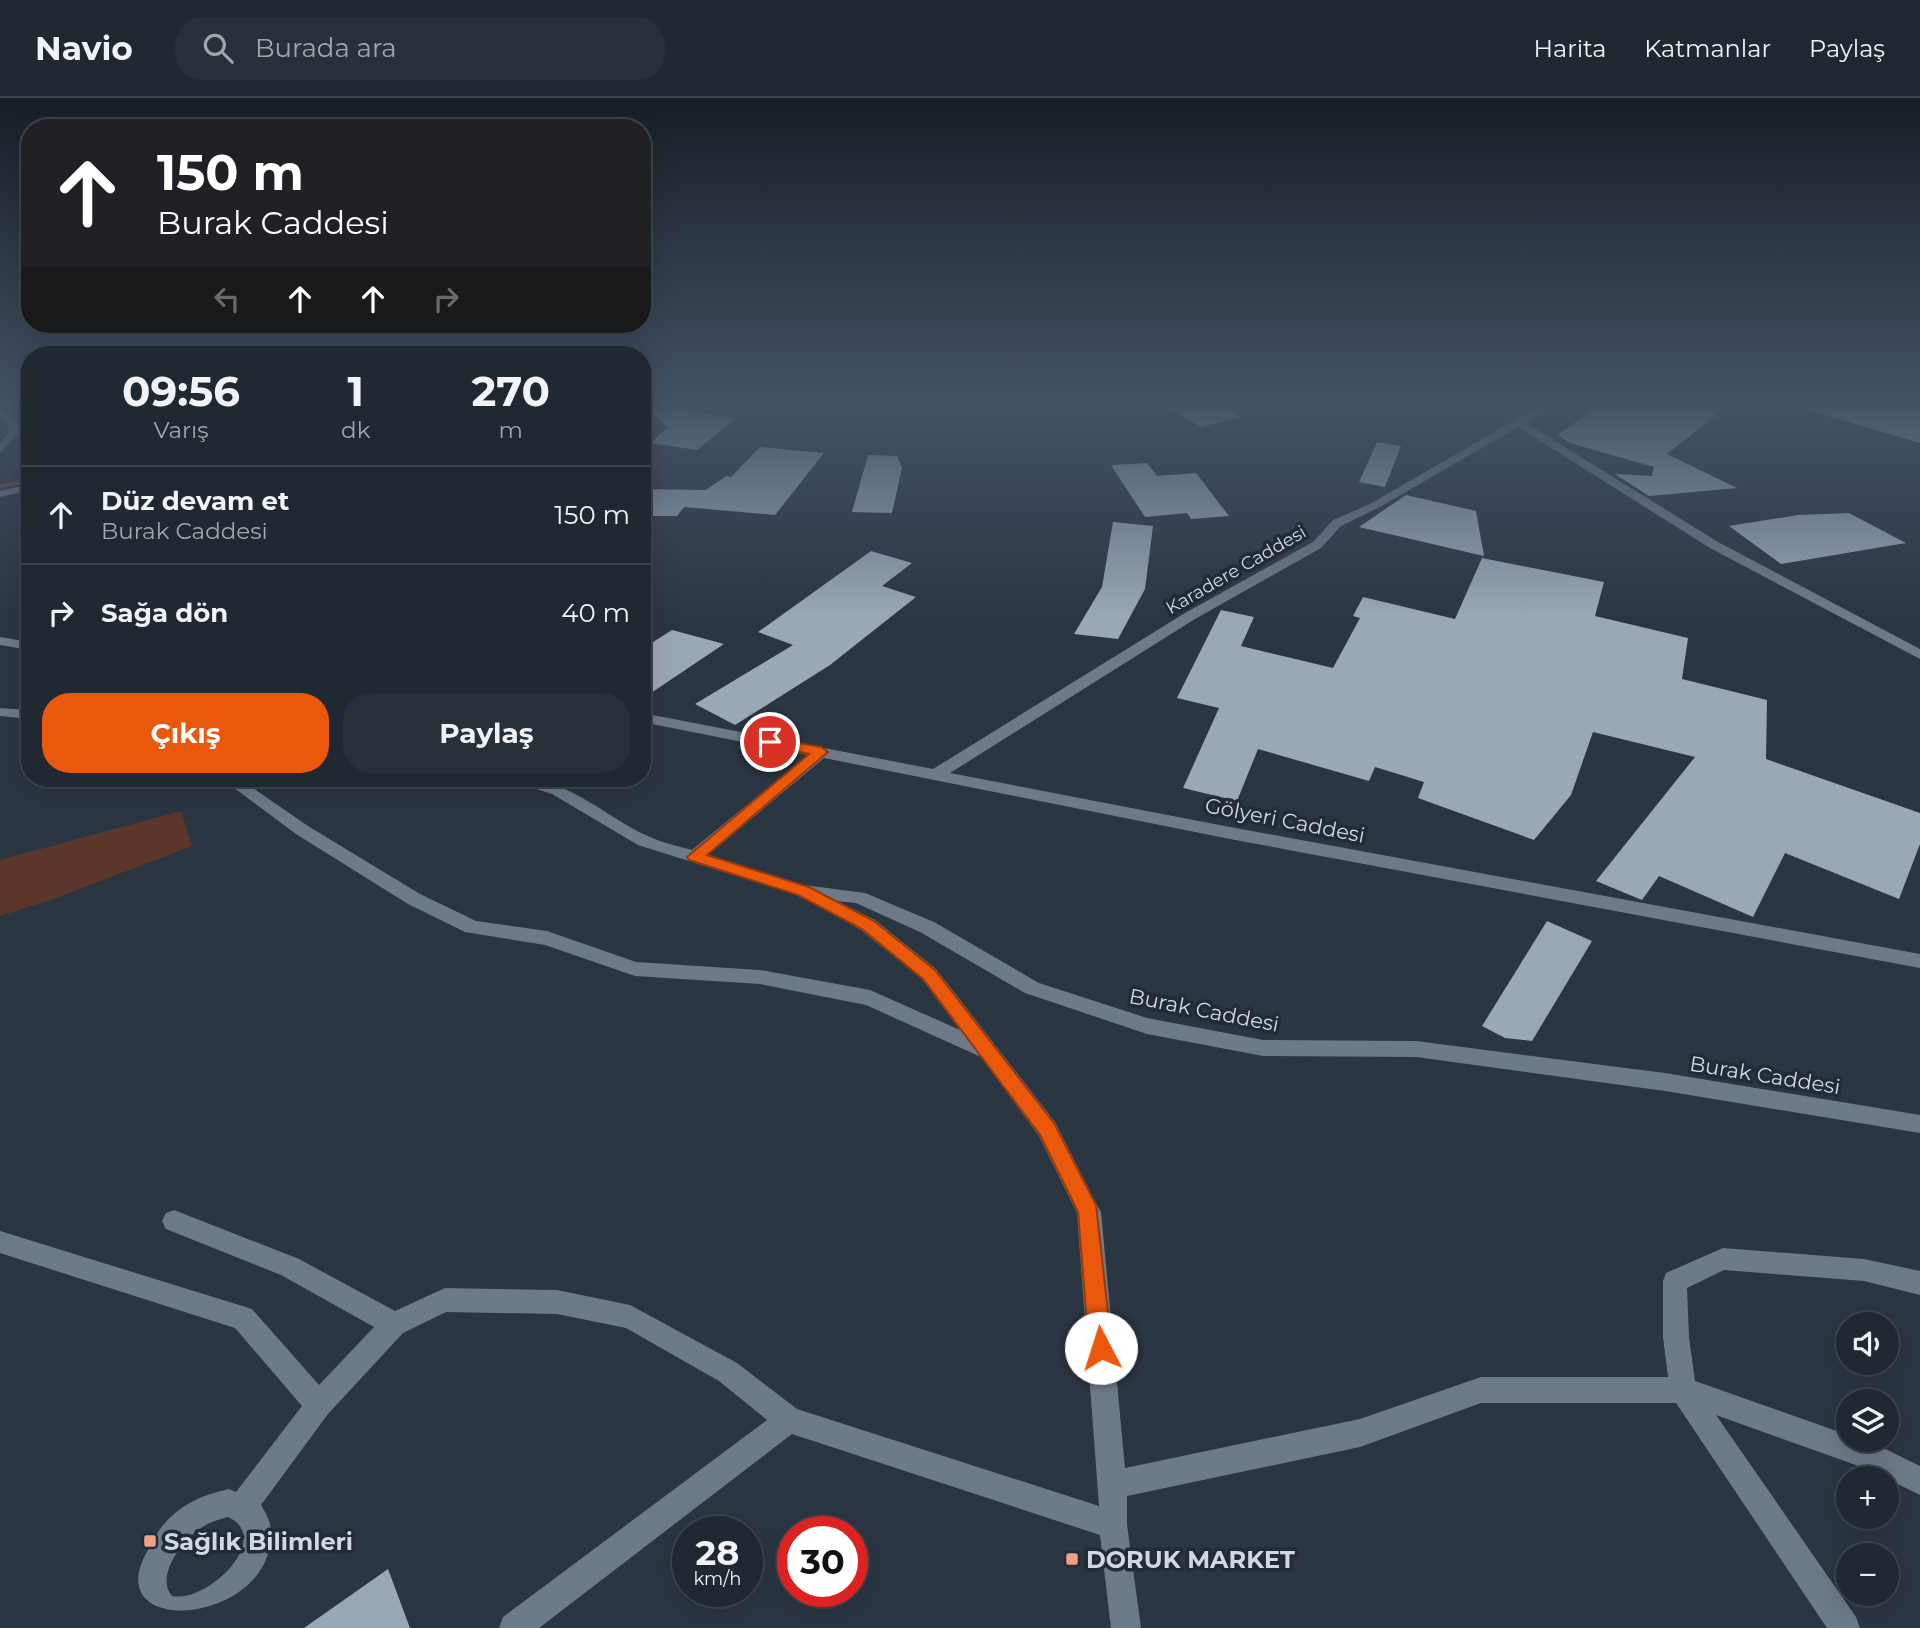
<!DOCTYPE html>
<html lang="tr">
<meta charset="utf-8">
<style>
body{margin:0;font-family:Montserrat,sans-serif;background:#28303a;color:#f1f3f6;height:100vh;display:flex;flex-direction:column;font-size:26px;white-space:nowrap}
*{box-sizing:border-box;margin:0}
p{font-size:23px;color:#a2a6ac}
.icon{flex:none;width:38px;height:38px;fill:none;stroke:currentColor;stroke-width:2;stroke-linecap:round;stroke-linejoin:round}
.map{position:relative;flex:1;overflow:hidden}
.details{position:absolute;left:21px;top:248px;width:630px;height:441px;display:flex;flex-direction:column;background:#202832;border-radius:28px;box-shadow:0 7px 28px #0002,0 0 0 2px #3d444d}
.details>*{flex:none}
.guide{position:absolute;left:21px;top:21px;width:630px;height:214px;border-radius:28px;box-shadow:0 7px 28px #0002,0 0 0 2px #3d444d;background:#202124;color:#fff;overflow:hidden}
.tools{position:absolute;left:1836px;top:1214px;display:grid;gap:14px}
.tools a{display:grid;place-items:center;width:63px;height:63px;border-radius:50%;background:#202832;box-shadow:0 7px 28px #0002,0 0 0 2px #3d444d;font-size:35px}
.speed{position:absolute;left:672px;top:1418px;display:flex;gap:14px;font-size:35px;font-weight:700;text-align:center}
.speed>*{display:grid;place-content:center;width:91px;height:91px;border-radius:50%;background:#202832;box-shadow:0 7px 28px #0002,0 0 0 2px #3d444d;line-height:1}
.speed small{font-size:18px;font-weight:400}
.speed .limit{border:10px solid #d22;background:#fff;color:#111}
.pin{position:absolute;display:grid;place-items:center;width:60px;height:60px;color:#fff;margin:-30px;border:4px solid #fff;border-radius:50%;box-shadow:0 2px 7px #0007}
.me{position:absolute;width:77px;margin:-38px;rotate:355deg;stroke-linejoin:round;filter:drop-shadow(0 0 5px #0008)}
.turn{display:flex;align-items:center;gap:24px;height:147px;padding:0 21px;font-size:32px}
.turn .icon{width:91px;height:91px;stroke-width:2.5}
.turn b{display:block;font-size:49px;line-height:60px}
.lanes{display:flex;align-items:center;height:66px;padding:0 21px;background:#0003;justify-content:center;gap:35px;direction:ltr}
.lanes .off{opacity:.35}
.eta{display:flex;justify-content:space-evenly;align-items:center;height:119px;text-align:center}
.eta b{font-size:42px;font-weight:700;line-height:49px}
.primary-button{display:flex;gap:14px;margin-top:auto;padding:14px 21px}
.primary-button a{flex:1;height:80px;border-radius:28px;background:#ea580c;color:#fff;font-size:28px;font-weight:700;line-height:80px;text-align:center}
.primary-button a+a{background:#28303a;color:#f1f3f6}
ul{padding:0;list-style:none}
li{display:flex;align-items:center;gap:21px;height:98px;padding:0 21px;border-top:2px solid #3d444d}
li div{flex:1}
li b{display:block;font-size:26px}
li em{font-style:normal}
header{display:flex;align-items:center;gap:42px;box-sizing:border-box;height:98px;padding:0 35px;background:#202832;border-bottom:2px solid #3d444d}
header strong{font-size:33px}
nav{display:flex;gap:38px;margin-inline-start:auto;font-size:24px}
.search{width:490px;height:63px;background:#28303a;display:flex;align-items:center;gap:18px;box-sizing:border-box;padding:0 24px;border-radius:28px;color:#a2a6ac;font-size:26px}
.map>svg:first-child{display:block}
.green{fill:#5d372b}
.lines{fill:none;stroke-linecap:round;stroke-linejoin:round}
.stream{stroke:#654c47;stroke-width:4.5}
.building{fill:#9aa7b6}
.minor{fill:#6d7a88;fill-rule:evenodd}
.route{fill:#ea580c;stroke:#983908;stroke-width:2}
.poi-dot{fill:#f39f85;stroke:#222c38;stroke-width:2.5}
.labels{text-anchor:middle;dominant-baseline:central;stroke-width:7;stroke-linejoin:round;paint-order:stroke}
.far-street-label{font-size:18px;fill:#d1d8e0;stroke:#222c38}
.street-label{font-size:21px;fill:#d1d8e0;stroke:#222c38}
.near-poi-label{font-size:24px;font-weight:bold;fill:#d1d8e0;stroke:#222c38;text-anchor:start}
</style>
<header>
<strong>Navio</strong>
<div class="search"><svg class="icon" aria-label="search" viewBox="0 0 24 24"><circle cx="10" cy="10" r="6"/><path d="M15 15l6 6"/></svg>Burada ara</div>
<nav><a>Harita</a><a>Katmanlar</a><a>Paylaş</a></nav>
</header>
<div class="map">
<svg width="1920" height="1530" viewBox="0 0 1920 1530">
<rect width="100%" height="100%" fill="#2b3643"/>
<path class="green" d="M181 713 192 748 53 801 0 818V762Z"/>
<g class="lines">
<path class="stream" d="M0 388 30 382"/>
</g>
<g class="building">
<path d="M642 304H681L693 314 736 320 697 352 651 345 667 329Z"/>
<path d="M1159 304H1214L1241 319 1201 329Z"/>
<path d="M1603 304H1701L1724 311 1667 356 1737 390 1649 398 1615 376 1652 378 1654 369 1570 345 1558 337Z"/>
<path d="M1799 304H1920V345L1798 309Z"/>
<path d="M1377 344 1401 348 1385 389 1359 384Z"/>
<path d="M760 349 824 355 775 417 684 409 677 418H642V391L706 392 726 378 731 379Z"/>
<path d="M868 357 897 358 902 370 892 415 852 414Z"/>
<path d="M1147 365 1157 378 1196 375 1229 418 1191 421 1187 415 1145 419 1111 367Z"/>
<path d="M1406 397 1476 413 1484 458 1359 429Z"/>
<path d="M1849 415 1906 445 1781 466 1729 428 1798 417Z"/>
<path d="M1113 424 1153 428 1145 491 1118 541 1074 536 1102 489Z"/>
<path d="M871 453 912 465 882 488 916 499 830 567 735 627 695 606 793 547 758 534Z"/>
<path d="M1482 460 1604 484 1595 518 1688 540 1682 581 1767 602 1766 661 1920 715V746L1899 801 1785 755 1753 819 1659 778 1642 802 1596 783 1695 659 1593 634 1571 697 1534 742 1418 700 1424 684 1375 669 1369 683 1258 651 1237 703 1183 690 1219 610 1177 600 1221 512 1254 519 1241 548 1333 570 1360 520 1353 518 1363 499 1455 521Z"/>
<path d="M672 532 724 546 642 601V551Z"/>
<path d="M1547 823 1592 843 1532 943 1505 940 1482 928Z"/>
<path d="M388 1471 410 1530H304Z"/>
</g>
<g class="lines">
<g class="minor">
<path d="M1546 304H1559L1526 325 1718 444 1920 551V561L1710 450 1518 329 1378 410 1341 428 1321 450 1195 521 950 675 1230 729 1920 856V870L1230 741 824 660 708 757 804 787 865 795 934 824 1039 885 1147 920 1263 942 1416 943 1665 975 1920 1017V1035L1665 993 1416 959 1263 958 1147 936 1025 895 920 834 856 805 837 803 875 822 936 871 1055 1024 1097 1107 1101 1114 1125 1370 1360 1321 1481 1279H1668L1663 1239V1183L1666 1175 1723 1150 1864 1161 1920 1173V1197L1864 1183 1724 1172 1687 1190 1689 1239 1695 1283 1848 1337V1342L1873 1345 1920 1368V1397L1867 1371 1716 1317 1856 1519 1860 1530H1827L1676 1305H1481L1360 1349 1127 1398V1427L1141 1530H1111L1100 1437 792 1336 539 1530H499L503 1519 767 1322 719 1283 626 1230 557 1216 446 1214 403 1235 328 1316 261 1407C275 1429 274 1443 264 1466 231 1530 102 1530 148 1452 164 1416 191 1399 229 1391L236 1394 302 1308 235 1230 0 1155V1133L252 1211 319 1287 374 1229 281 1177 166 1131 162 1123 166 1115 174 1112 299 1161 395 1213 445 1190 557 1192 630 1207 737 1265 797 1311 1099 1408 1077 1115 1039 1038 981 959 866 907 760 886 635 878 545 847 465 834 408 806 296 736 222 681H240L308 728 420 796 476 823 547 833 636 864 760 872 870 892 960 932 922 881 861 832 804 799 638 747 552 696 518 685 516 681C569 679 604 719 650 739 663 745 678 748 692 752L808 657 642 624V615L933 671 1185 515 1313 444 1333 422 1370 406ZM228 1419C274 1440 208 1505 172 1498 155 1479 182 1443 198 1432 207 1425 217 1422 228 1419Z"/>
<path d="M0 311 16 321 19 334 0 355V345L9 334 7 324 0 319Z"/>
<path d="M30 386V392L0 399V393Z"/>
<path d="M0 539 30 544V552L0 547Z"/>
<path d="M0 610 30 612V621L0 618Z"/>
</g>
</g>
<linearGradient id="sky" x2="0" y2="1"><stop stop-color="#181e25"/><stop offset="0.59" stop-color="#445266"/><stop offset="1" stop-color="#445266" stop-opacity="0"/></linearGradient>
<rect width="1920" height="519" fill="url(#sky)"/>
<path class="route" d="M770 640 821 649 828 654 707 757 809 789 874 823 935 872 1054 1025 1096 1107 1112 1250 1109 1259 1101 1262 1093 1259 1089 1250 1078 1114 1040 1037 923 881 862 831 798 797 689 762 687 759 809 656 765 647V641Z"/>
<g class="poi-dot">
<rect x="143" y="1436" width="14" height="14" rx="3.5"/>
<rect x="1065" y="1454" width="14" height="14" rx="3.5"/>
</g>
<g class="labels">
<g class="far-street-label">
<text transform="translate(1236 472) rotate(-30)">Karadere Caddesi</text>
</g>
<g class="street-label">
<text transform="translate(1285 722) rotate(11)">Gölyeri Caddesi</text>
<text transform="translate(1204 912) rotate(11)">Burak Caddesi</text>
<text transform="translate(1765 977) rotate(9)">Burak Caddesi</text>
</g>
<g class="near-poi-label">
<text x="164" y="1443">Sağlık Bilimleri</text>
<text x="1086" y="1461">DORUK MARKET</text>
</g>
</g>
</svg>
<div class="tools">
<a><svg class="icon" aria-label="sound" viewBox="0 0 24 24"><path d="M4 9h4l5-4v14l-5-4H4zM17 9q2 3 0 6"/></svg></a>
<a><svg class="icon" aria-label="layers" viewBox="0 0 24 24"><path d="M12 4l9 5-9 5-9-5zM3 14l9 5 9-5"/></svg></a>
<a>+</a>
<a>−</a>
</div>
<div class="speed"><div>28<small>km/h</small></div><div class="limit">30</div></div>
<div class="pin" style="left:770px;top:644px;background:#d93025"><svg class="icon" aria-label="arrive" viewBox="0 0 24 24"><path d="M6 21V4h12l-3 4 3 4H6"/></svg></div>
<svg class="me" style="left:1101px;top:1250px" viewBox="-20 -20 40 40"><circle r="19" fill="#fff"/><path d="M0-13L10 11 0 6-10 11z" fill="#ea580c"/></svg>
<div class="guide">
<div class="turn"><svg class="icon" aria-label="ahead" viewBox="0 0 24 24"><path d="M12 20V5M6 11l6-6 6 6"/></svg><div><b>150 m</b>Burak Caddesi</div></div>
<div class="lanes"><svg class="icon off" aria-label="left" viewBox="0 0 24 24"><path d="M17 20v-9H6M10 6l-5 5 5 5"/></svg><svg class="icon" aria-label="ahead" viewBox="0 0 24 24"><path d="M12 20V5M6 11l6-6 6 6"/></svg><svg class="icon" aria-label="ahead" viewBox="0 0 24 24"><path d="M12 20V5M6 11l6-6 6 6"/></svg><svg class="icon off" aria-label="right" viewBox="0 0 24 24"><path d="M7 20v-9h11M14 6l5 5-5 5"/></svg></div>
</div>
<section class="details">
<div class="eta">
<div><b>09:56</b><p>Varış</p></div>
<div><b>1</b><p>dk</p></div>
<div><b>270</b><p>m</p></div>
</div>
<ul>
<li><svg class="icon" aria-label="ahead" viewBox="0 0 24 24"><path d="M12 20V5M6 11l6-6 6 6"/></svg><div><b>Düz devam et</b><p>Burak Caddesi</p></div><em>150 m</em></li>
<li><svg class="icon" aria-label="right" viewBox="0 0 24 24"><path d="M7 20v-9h11M14 6l5 5-5 5"/></svg><div><b>Sağa dön</b></div><em>40 m</em></li>
</ul>
<div class="primary-button"><a>Çıkış</a><a>Paylaş</a></div>
</section>
</div>
